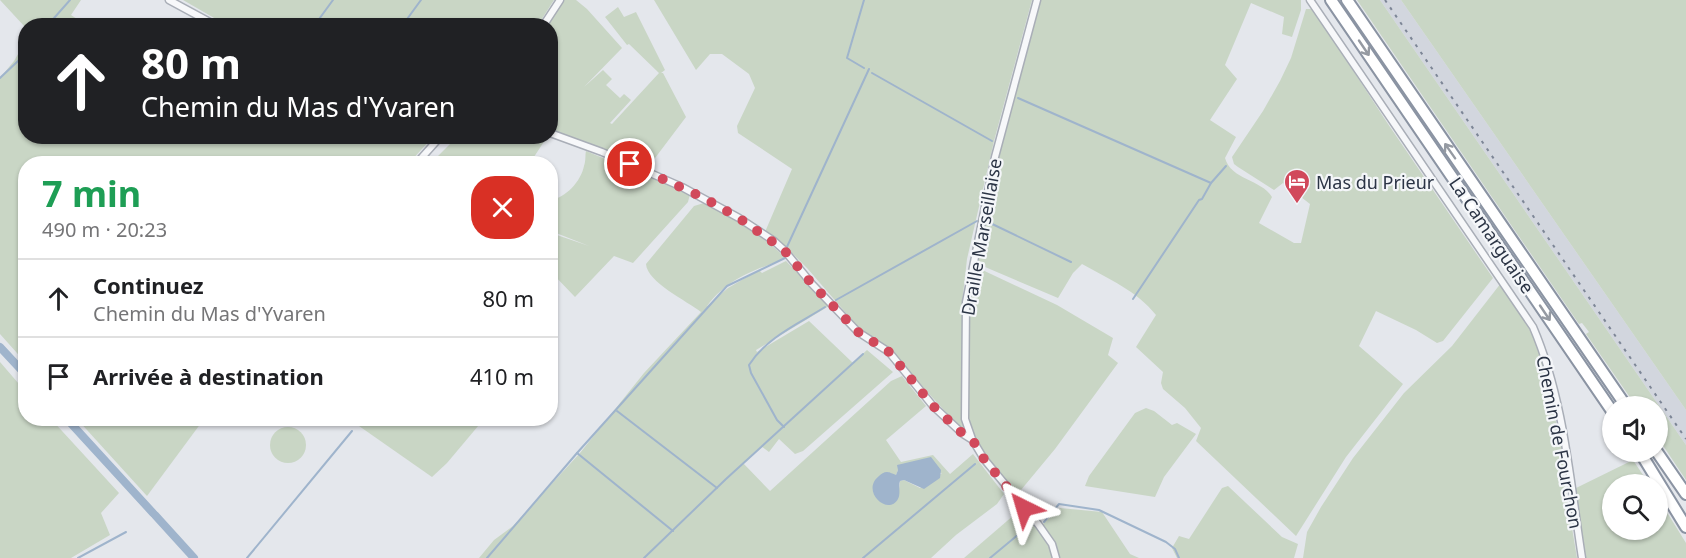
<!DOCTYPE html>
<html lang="fr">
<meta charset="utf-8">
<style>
body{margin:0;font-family:"Noto Sans",sans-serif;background:#f6f6f6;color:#202124;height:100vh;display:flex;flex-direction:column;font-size:22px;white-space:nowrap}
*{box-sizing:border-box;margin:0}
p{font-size:20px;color:#757577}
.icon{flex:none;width:33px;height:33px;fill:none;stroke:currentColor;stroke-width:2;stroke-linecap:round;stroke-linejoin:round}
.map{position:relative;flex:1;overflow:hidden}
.panel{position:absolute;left:18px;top:156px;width:540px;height:270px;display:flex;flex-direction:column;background:#fff;border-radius:24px;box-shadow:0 2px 4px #0004}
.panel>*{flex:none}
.guide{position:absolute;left:18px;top:18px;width:540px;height:126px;border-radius:24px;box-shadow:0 2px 4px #0004;background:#202124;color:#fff;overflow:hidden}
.buttons{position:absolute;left:1602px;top:396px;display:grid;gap:12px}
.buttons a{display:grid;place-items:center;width:66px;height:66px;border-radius:50%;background:#fff;box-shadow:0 2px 4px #0004;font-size:30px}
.pin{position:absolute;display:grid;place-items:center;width:51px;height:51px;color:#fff;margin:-26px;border:3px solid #fff;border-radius:50%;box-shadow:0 2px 6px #0007}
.me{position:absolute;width:66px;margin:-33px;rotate:320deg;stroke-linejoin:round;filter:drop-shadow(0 0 4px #0008)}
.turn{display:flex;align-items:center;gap:21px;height:126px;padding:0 24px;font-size:27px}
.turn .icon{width:78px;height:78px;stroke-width:2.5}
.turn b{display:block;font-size:42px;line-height:51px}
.round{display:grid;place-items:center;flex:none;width:63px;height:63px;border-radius:24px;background:#f6f6f6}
.overview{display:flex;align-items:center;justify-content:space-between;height:102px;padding:0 24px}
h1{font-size:36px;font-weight:700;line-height:45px;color:#1e9e55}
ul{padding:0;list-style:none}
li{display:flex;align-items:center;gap:18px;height:78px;padding:0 24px;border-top:2px solid #e0e0e0}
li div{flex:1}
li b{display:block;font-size:22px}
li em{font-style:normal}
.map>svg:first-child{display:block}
.built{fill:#d2d6de}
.green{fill:#c9d6c5;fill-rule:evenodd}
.water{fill:#9fb4cc}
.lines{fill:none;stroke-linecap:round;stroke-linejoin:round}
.stream{stroke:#9fb4cc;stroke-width:2}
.canal{stroke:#9fb4cc;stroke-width:8}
.street-casing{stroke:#a9aeb7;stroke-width:9}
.highway-casing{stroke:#8b94a3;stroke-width:14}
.street{stroke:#f7f8fa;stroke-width:6}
.highway{stroke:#fff;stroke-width:10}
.rail{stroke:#7d8696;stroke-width:2;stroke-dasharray:3 6;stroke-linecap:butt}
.oneway{stroke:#959aa2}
.route{stroke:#d1495b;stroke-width:10;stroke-dasharray:0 18}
.labels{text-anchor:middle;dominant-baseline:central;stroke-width:4.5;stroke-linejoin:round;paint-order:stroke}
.poi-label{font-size:18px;fill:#2b3445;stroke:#f4f6f9;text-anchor:start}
.street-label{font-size:18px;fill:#2b3445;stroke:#f4f6f9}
</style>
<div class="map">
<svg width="1686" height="558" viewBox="0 0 1686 558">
<rect width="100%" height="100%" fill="#e4e7ec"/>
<path class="built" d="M1380 0H1401L1686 410V445Z"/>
<g class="green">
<path d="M0 0H81L71 15 86 25 26 26 25 27Z"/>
<path d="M183 0H554L538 25 228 26Z"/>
<path d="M563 0H576L587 9 622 48 584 87 603 70 612 79 606 85 620 98 624 94 631 100 610 123 612 124 659 73 629 44 627 45 605 17 618 7 624 17 636 12 665 70 661 73H663L686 117 646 170 551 130 550 26H546Z"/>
<path d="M654 0H1032L994 141 967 259 962 303V408L965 429 962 430 891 352 879 342 858 327 807 268 786 247 765 232 792 169 738 133 737 126 755 88 749 74 722 54H710L696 70Z"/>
<path d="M1039 0H1301V10L1292 37 1282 34 1284 17 1251 3 1225 65 1237 79 1210 120 1236 137 1225 158C1231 180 1261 179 1272 197L1259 223 1294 243H1301L1310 204 1283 183 1274 190 1238 167 1234 164 1232 157 1263 111 1280 81 1291 58 1306 9H1313L1388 124 1493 278 1443 341 1437 343 1416 330 1376 311 1359 346 1403 384 1346 457 1296 536 1196 441 1201 428 1185 408 1163 389 1161 383 1163 372 1136 347 1156 315C1137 291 1109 279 1082 264L1073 273 1058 298 978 264 1000 146 1017 90Z"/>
<path d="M1357 0H1380L1686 445V480L1658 438V406H1636L1586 334 1589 332 1582 323 1579 324Z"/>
<path d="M1401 0H1686V410Z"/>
<path d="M25 42 26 136 433 137 409 163 26 164 25 362 0 334V78L14 61Z"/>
<path d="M462 137H474L495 143 501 137H547L530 163H431L454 140Z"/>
<path d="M586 151 690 194 688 202 633 263 614 256 575 297 552 273 551 233 589 246 551 231 550 200C566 198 581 181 584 166 586 161 585 155 586 151Z"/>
<path d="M704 203C734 218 761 235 786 258 754 271 729 277 707 306L728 288 759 270 762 273 786 261 829 306 756 350 757 352 809 321 853 363 867 350 893 372 803 451 795 454 779 439 769 452 761 446 743 463 770 491 891 381 902 376 926 406 886 440 901 462 933 455 950 474 973 454 1004 494 997 504 956 535 931 558H479L494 540 513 526 580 453 644 373 701 312C687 301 647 282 646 264L694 206ZM898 470 942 473 920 488 904 480 900 481 899 489 886 505 876 479 888 472 892 475H896Z"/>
<path d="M976 267 1057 305 1113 338 1108 355 1118 363 1055 449 1016 496C1004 481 985 462 977 445 958 406 967 309 976 267Z"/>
<path d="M1501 283 1522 315 1541 352 1561 445 1565 486 1577 558H1303L1307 532 1321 507 1353 458 1404 393 1452 346Z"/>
<path d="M0 362 25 391 26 418 51 419 119 493 101 513 110 535 71 558H0Z"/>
<path d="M1146 408 1154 411 1172 425 1177 423 1196 434 1164 477 1155 497 1085 486 1089 476 1135 413Z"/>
<path d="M77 419H204L147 496Z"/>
<path d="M349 419H484L447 463 432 477Z"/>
<circle cx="288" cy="445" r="18"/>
<path d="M1633 460 1649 484H1612V530H1658V498L1686 543V558H1585L1574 489Z"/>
<path d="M1228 486 1282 537 1298 544 1294 558H1177L1172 548 1179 536 1189 539 1222 488Z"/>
<path d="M1060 508 1102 512 1130 554 1139 558H1059L1043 524Z"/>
<path d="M1020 514C1037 523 1048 540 1053 558H964L1014 515Z"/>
</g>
<path class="water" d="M931 457 941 470 940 478 924 489 904 480 900 481C898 486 901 493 898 499 888 517 860 491 879 476 881 474 884 472 887 472 890 472 893 474 896 475L898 470 897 465Z"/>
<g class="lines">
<g class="stream">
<path d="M47 26 70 0"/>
<path d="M314 26 333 0"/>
<path d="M402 26 421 0"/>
<path d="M864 68 847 58 864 0"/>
<path d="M872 73 992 141"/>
<path d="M0 78 18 61 26 50"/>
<path d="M1018 98 1211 183"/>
<path d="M988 222 1071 262"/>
<path d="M786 249 869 69"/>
<path d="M1133 299 1199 200 1202 199 1211 183 1226 166"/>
<path d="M836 300 977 221"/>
<path d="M617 411 717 488"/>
<path d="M784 427 777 420 751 373 749 365C767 337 798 324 825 307"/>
<path d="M577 453 673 531"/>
<path d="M1044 522 1059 504 1099 510 1166 542 1175 549 1179 558"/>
<path d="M78 558 126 532"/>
<path d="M247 558 352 431"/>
<path d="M487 558 577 453 727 286 785 258"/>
<path d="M644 558 726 479 863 354"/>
<path d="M863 558 975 464"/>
<path d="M990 558 1031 524"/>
</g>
<g class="canal">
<path d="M0 347 26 375"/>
<path d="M66 418 153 513"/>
<path d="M155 515 194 558"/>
</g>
<defs>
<g id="street">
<path d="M169 0 217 26"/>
<path d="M1037 0 995 157 966 302 965 419 972 439 984 459 1038 524 1052 544 1056 558"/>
<path d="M1310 0 1533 327C1564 399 1570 481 1582 558"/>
<path d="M543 26 560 0"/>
<path d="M550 133 602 152 682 187 739 218 774 241 784 250 812 284 858 332 889 352 933 406 963 434 971 439"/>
<path d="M416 164 441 136"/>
</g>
<g id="highway">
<path d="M1331 0 1612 411"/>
<path d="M1347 0 1626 406"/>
<path d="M1640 452 1686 527"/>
<path d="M1657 452 1686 494"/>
</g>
</defs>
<use href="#street" class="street-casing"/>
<use href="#highway" class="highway-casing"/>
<use href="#street" class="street"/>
<use href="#highway" class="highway"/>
<path class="rail" d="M1385 0 1686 439"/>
</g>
<defs><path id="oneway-shaft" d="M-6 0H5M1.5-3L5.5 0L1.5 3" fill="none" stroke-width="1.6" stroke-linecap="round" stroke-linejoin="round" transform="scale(1.5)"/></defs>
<g class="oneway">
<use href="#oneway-shaft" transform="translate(1364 48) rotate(56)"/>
<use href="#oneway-shaft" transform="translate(1450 151) rotate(-125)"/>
<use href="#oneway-shaft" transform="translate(1545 313) rotate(56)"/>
</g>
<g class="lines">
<path class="route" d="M630 164 704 198 739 218 784 250 812 284 858 332 889 352 933 406 963 434 972 439 984 459 1024 508"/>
</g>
<defs>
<symbol id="hotel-pin" viewBox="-11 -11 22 30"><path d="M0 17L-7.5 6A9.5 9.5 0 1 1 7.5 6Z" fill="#d1495b" stroke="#f4f6f9"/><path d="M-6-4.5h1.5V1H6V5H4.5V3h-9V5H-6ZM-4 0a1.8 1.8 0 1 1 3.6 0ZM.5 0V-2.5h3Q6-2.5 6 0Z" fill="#fff"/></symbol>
</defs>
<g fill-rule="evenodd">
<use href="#hotel-pin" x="1282" y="167" width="30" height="40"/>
</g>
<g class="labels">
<g class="poi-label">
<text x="1316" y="182">Mas du Prieur</text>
</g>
<g class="street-label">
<text transform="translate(1492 235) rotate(56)">La Camarguaise</text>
<text transform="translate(981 237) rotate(-80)">Draille Marseillaise</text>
<text transform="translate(1560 442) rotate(79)">Chemin de Fourchon</text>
</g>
</g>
</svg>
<div class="buttons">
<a><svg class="icon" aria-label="sound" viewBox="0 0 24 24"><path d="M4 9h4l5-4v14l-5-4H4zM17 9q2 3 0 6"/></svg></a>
<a><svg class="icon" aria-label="search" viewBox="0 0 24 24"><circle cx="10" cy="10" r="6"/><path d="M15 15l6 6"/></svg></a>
</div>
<div class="pin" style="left:630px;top:164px;background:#d93025"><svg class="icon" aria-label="arrive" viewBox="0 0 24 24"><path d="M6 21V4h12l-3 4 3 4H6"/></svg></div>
<svg class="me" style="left:1024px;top:508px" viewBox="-20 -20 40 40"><path d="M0-17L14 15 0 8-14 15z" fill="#d1495b" stroke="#fff" stroke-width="4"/></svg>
<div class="guide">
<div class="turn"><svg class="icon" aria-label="ahead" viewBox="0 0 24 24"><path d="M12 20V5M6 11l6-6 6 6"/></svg><div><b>80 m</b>Chemin du Mas d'Yvaren</div></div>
</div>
<section class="panel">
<div class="overview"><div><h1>7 min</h1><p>490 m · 20:23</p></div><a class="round" style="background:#d93025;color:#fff"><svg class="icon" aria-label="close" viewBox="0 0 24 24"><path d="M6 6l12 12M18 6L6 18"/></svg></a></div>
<ul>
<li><svg class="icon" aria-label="ahead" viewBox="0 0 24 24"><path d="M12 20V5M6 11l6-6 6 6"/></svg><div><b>Continuez</b><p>Chemin du Mas d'Yvaren</p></div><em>80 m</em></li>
<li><svg class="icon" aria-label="arrive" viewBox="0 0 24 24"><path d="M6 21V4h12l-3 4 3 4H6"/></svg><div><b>Arrivée à destination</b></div><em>410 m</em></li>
</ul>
</section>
</div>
